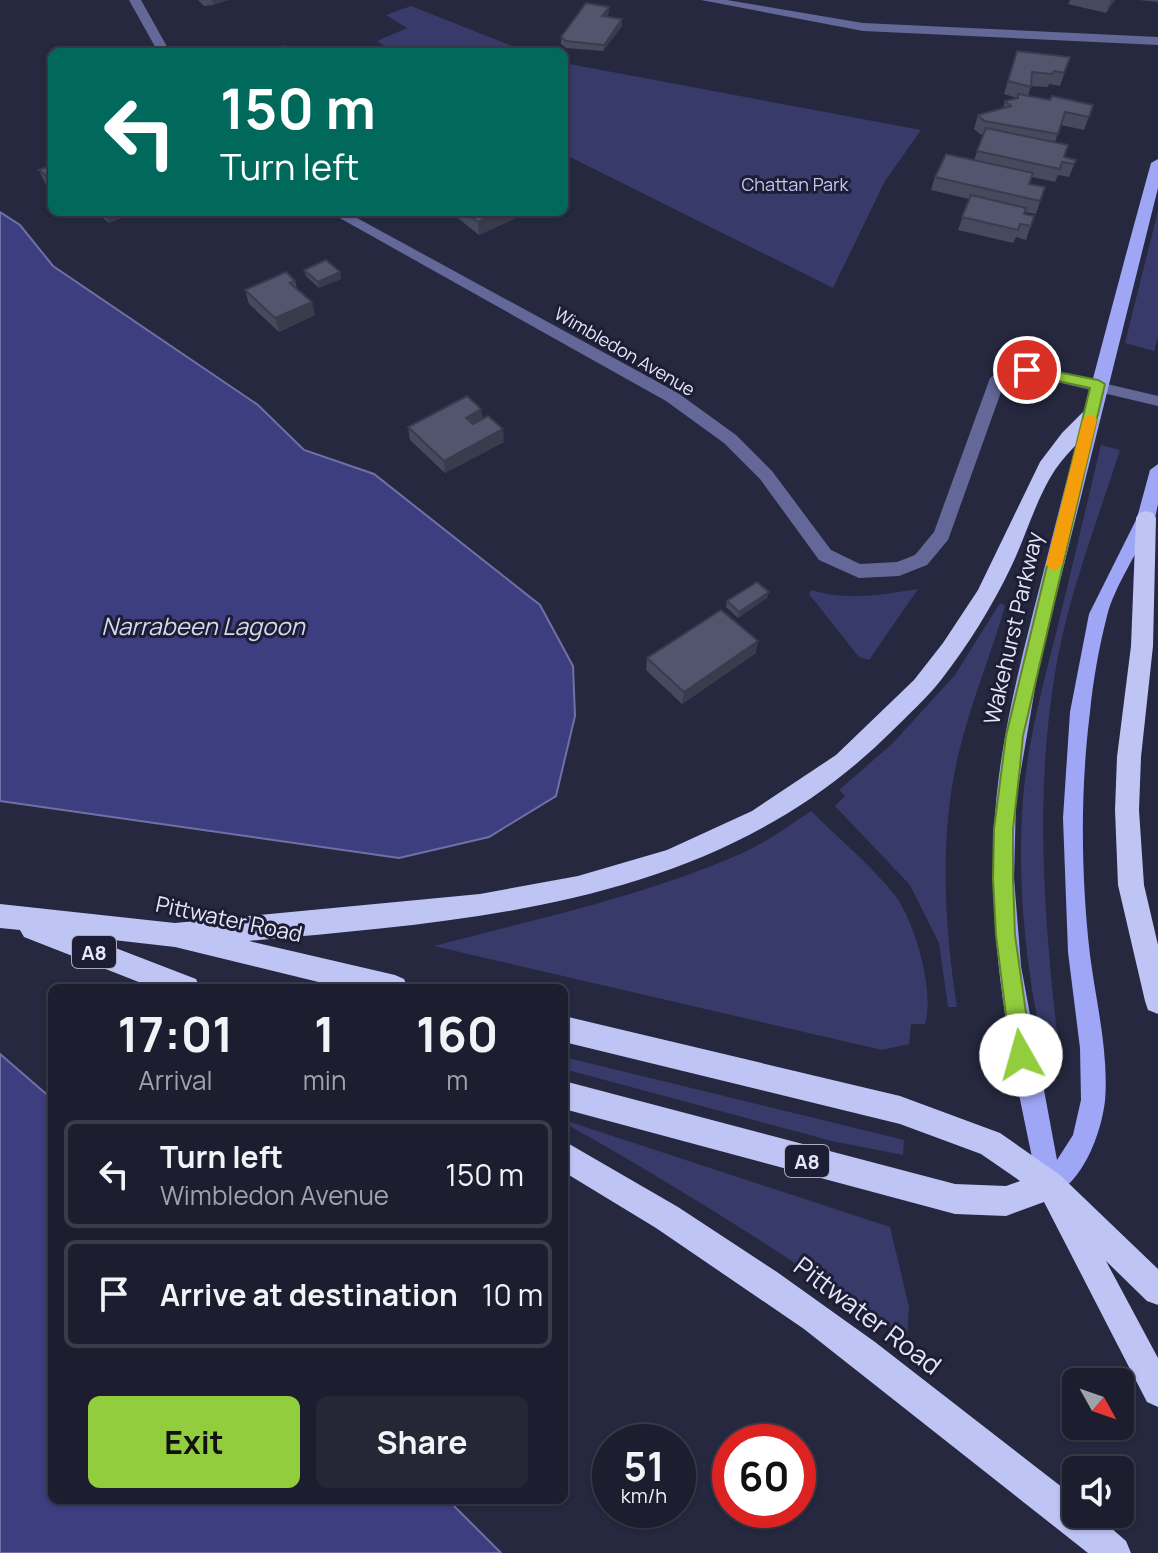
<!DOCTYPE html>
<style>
body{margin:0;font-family:Manrope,sans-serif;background:#252737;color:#f1f3f6;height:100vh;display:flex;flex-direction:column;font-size:30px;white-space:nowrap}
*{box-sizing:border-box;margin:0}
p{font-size:26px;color:#a0a2aa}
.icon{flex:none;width:44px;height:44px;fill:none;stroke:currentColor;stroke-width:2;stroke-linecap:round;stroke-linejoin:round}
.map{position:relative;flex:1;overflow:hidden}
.drawer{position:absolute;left:48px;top:984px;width:520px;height:520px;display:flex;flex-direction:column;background:#1c1e2f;border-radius:12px;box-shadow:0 2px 6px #0004,0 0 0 2px #3a3c4b}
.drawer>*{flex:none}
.top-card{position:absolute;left:48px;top:48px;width:520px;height:168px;border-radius:12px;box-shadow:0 2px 6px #0004,0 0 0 2px #3a3c4b;background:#00695c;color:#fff;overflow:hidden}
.needle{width:52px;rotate:130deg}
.tools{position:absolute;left:1062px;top:1368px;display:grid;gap:16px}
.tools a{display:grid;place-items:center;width:72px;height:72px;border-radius:12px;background:#1c1e2f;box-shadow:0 2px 6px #0004,0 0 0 2px #3a3c4b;font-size:40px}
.speed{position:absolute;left:592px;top:1424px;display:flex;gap:16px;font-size:40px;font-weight:700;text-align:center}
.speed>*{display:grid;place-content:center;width:104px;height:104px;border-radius:50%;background:#1c1e2f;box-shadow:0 2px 6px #0004,0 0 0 2px #3a3c4b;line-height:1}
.speed small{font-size:20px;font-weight:400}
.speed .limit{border:12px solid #d22;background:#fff;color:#111}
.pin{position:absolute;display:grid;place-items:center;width:68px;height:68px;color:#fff;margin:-34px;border:4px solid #fff;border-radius:50%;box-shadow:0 2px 8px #0007}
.me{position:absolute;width:88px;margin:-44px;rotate:353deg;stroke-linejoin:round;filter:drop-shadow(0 0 6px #0008)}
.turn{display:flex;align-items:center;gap:28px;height:168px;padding:0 40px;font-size:36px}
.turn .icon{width:104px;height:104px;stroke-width:2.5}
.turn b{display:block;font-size:56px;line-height:68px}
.eta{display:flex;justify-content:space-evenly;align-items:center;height:136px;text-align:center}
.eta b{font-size:48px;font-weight:700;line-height:56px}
.action{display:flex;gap:16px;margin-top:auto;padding:16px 40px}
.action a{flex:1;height:92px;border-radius:12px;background:#92cd3e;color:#111;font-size:32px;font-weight:700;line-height:92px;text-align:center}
.action a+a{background:#252737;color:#f1f3f6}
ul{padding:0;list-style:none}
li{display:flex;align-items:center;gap:24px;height:108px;margin:0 16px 12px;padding:0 24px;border:4px solid #3a3c4b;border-radius:12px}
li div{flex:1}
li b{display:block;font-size:30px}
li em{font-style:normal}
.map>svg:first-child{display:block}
.green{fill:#383b6a}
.water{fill:#3d3e80;stroke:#6f71a4;stroke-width:2}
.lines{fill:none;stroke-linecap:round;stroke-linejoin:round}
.minor{fill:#636898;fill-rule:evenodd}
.major{fill:#9fa6f6;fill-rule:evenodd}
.highway{fill:#bec4f4;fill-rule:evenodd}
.wall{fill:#47495f}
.shaded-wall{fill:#393c4d}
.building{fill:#52556e;stroke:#393c4d;stroke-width:2}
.route{fill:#92cd3e;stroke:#5f8528;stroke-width:2}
.slow{fill:#f59e0b}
.labels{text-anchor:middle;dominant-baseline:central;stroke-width:6;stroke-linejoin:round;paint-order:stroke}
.far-park-label{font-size:18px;fill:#c3c8f0;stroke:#1d1e35}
.far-street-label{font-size:18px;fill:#e5e7f7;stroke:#1d1e35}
.shield{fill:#1d1e35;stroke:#a9abbd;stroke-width:2}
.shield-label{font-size:20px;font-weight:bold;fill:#e5e7f7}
.street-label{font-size:22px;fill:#e5e7f7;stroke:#1d1e35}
.water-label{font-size:24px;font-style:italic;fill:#d6d9ed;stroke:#1d1e35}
.near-street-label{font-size:26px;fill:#e5e7f7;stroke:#1d1e35}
</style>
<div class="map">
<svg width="1158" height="1553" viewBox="0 0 1158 1553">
<rect width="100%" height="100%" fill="#26283f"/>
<g class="green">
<path d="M411 6 527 52H393L377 41 407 28 386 15Z"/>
<path d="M564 63 921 130 885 181 833 288 564 154Z"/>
<path d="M1158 211V337L1154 351 1125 343Z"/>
<path d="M1101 445 1120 450C1096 525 1066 601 1054 679 1035 801 1044 920 1058 1042L1041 1039C1026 964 1018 891 1022 815 1025 748 1044 682 1060 617 1074 560 1087 503 1101 445Z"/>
<path d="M918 589 869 660 859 657 809 594 811 590C848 601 881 595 918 589Z"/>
<path d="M1000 603 1005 606C991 655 971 702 959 752 939 833 944 925 957 1007H948L939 943 910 885 835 806 845 796 839 790 892 744 955 675Z"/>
<path d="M811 811C838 838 870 864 894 894 915 920 935 993 925 1024H911L909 1044 882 1050 434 946C536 919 641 897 738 855 764 844 787 827 811 811Z"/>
<path d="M564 1057 904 1140 903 1155 832 1141 564 1069Z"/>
<path d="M570 1122 890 1227 909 1307 907 1339C796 1261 687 1192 568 1125Z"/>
</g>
<g class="water">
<path d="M0 212 20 225 53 266 258 405 304 450 374 474 540 605 573 666 575 716 556 796 489 837 399 858 0 801Z"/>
<path d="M0 1054 52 1099V1500H448L501 1553H0Z"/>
</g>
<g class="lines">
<g class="minor">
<path d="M129 0H141L170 52H158Z"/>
<path d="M701 0H727L863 23 1158 37V45L863 31Z"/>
<path d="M329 212H346L678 393 736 435 772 471 831 550 860 564 897 562 915 555 934 532 990 378 1005 367 1027 365 1158 396V406L1027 375 1013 376 1005 381 948 540 927 565 899 576 859 578 819 560 760 479 724 443 666 401Z"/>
</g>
<path class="major" d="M1158 159V188L1039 665 1016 799 1014 878 1021 966 1057 1160 1073 1135 1081 1100 1080 1048 1068 952 1063 818 1070 712 1089 614 1137 518 1150 470 1158 464V504L1155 518C1141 546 1114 587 1107 616 1099 647 1093 681 1090 712 1080 792 1081 876 1090 955 1096 1002 1109 1053 1105 1101 1101 1134 1083 1183 1050 1197L1041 1194 1038 1185C1013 1069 988 952 994 832 998 738 1025 646 1048 554 1081 423 1115 293 1151 163Z"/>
<g class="highway">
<path d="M1090 410 1100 417C1085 439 1063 454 1050 478 1034 506 1025 538 1011 567 992 607 968 645 941 680 926 699 908 715 891 732 717 905 479 920 249 941L395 975 404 979 408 988H343L175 947 87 937 196 979 200 988H154L24 937 20 930 0 928V904L175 923 480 894 578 876 667 850 752 811 836 755 914 680 943 643 978 590 1040 462 1062 433 1083 412Z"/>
<path d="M1146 511 1153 513 1156 518 1153 646 1141 757 1139 810 1144 885 1158 945V1014L1148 1010 1145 1001 1118 885 1115 810 1117 757 1131 646 1136 518 1139 513Z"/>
<path d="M564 1016 900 1096 1000 1133 1060 1175 1158 1269V1305L1147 1301 1106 1261 1158 1358V1407L1147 1402 1044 1202 1006 1216 955 1214 564 1109V1081L955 1184 1006 1186 1020 1181 981 1154 900 1124 564 1042Z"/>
<path d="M564 1141 678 1207 777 1272 875 1342 1076 1498V1514H1095L1126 1541 1131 1553H1088L804 1329 656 1228 564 1172Z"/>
</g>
</g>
<g class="wall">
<path d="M198 0H228L213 5 204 6Z"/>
<path d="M1070 0H1115L1106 13 1068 4Z"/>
<path d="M1139 0H1158V2Z"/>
<path d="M609 13 606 17 622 26 603 51 566 48 561 44V37Z"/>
<path d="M1017 51 1070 57 1060 86 1049 84 1048 87 1031 86 1028 96 1050 100 1093 105 1084 130 1061 125 1055 142 1064 157 1076 160 1069 177 1058 175 1055 182 1032 177 1030 184 1045 187 1036 214 1025 212 1024 214 1034 216 1026 240 1016 237 1013 243 958 230 969 199 931 190 935 177 974 160 983 135 980 134 974 129 978 115 1003 108 1005 101 1017 98 1004 94Z"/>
<path d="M52 165V189L45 183 39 170Z"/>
<path d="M95 212H136L109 223Z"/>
<path d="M454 212H529L479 235 454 215Z"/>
<path d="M304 270 341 279 319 288 306 276Z"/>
<path d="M295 281 297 289 315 315 279 332 249 304 245 290Z"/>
<path d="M481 409 482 419 504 442 445 473 410 440 408 427Z"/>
<path d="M769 592 767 598 738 618 726 607 727 601Z"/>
<path d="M756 653 682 704 646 670 647 658Z"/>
</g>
<g class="shaded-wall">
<path d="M212 0H228L213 5Z"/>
<path d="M1111 0H1115L1106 13Z"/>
<path d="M609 7V13L602 22V16Z"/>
<path d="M622 19V26L603 51 604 45Z"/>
<path d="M117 212H136L109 223 106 216Z"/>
<path d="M499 212H529L479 235 478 222Z"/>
<path d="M340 272 341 279 319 288 318 282Z"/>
<path d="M312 302 315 315 279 332 275 318Z"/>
<path d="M481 409 483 422 467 431 466 418Z"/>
<path d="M503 429 504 442 445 473 444 461Z"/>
<path d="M769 592 767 598 738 618 739 612Z"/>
<path d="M758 641 756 653 682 704 684 692Z"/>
</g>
<g class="building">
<path d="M586 3 609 7 602 16 622 19 604 45 566 41 561 37Z"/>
<path d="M285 46 293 52H269Z"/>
<path d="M1017 51 1070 57 1064 73 1054 71 1052 74 1032 72 1031 87 1008 81Z"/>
<path d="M1018 94 1050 100 1052 96 1093 105 1089 117 1065 112 1058 134 984 121 978 115 1011 106 1005 101 1018 98Z"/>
<path d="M986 128 1068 145 1064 157 1076 160 1074 164 1062 162 1060 169 977 151Z"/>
<path d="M946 154 1033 173 1029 184 1045 187 1040 201 935 177Z"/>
<path d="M52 165V180L39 170Z"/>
<path d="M971 195 1026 208 1024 214 1034 216 1031 226 1020 224 1018 230 962 217Z"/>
<path d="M101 212H117L106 216Z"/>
<path d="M466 212H499L478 222Z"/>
<path d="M326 260 340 272 318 282 304 270Z"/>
<path d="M286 272 295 281 290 283 312 302 275 318 245 290Z"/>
<path d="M467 396 481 409 466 418 473 424 488 416 503 429 444 461 408 427Z"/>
<path d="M757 582 769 592 739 612 727 601Z"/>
<path d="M721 610 758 641 684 692 647 658Z"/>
</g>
<path class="route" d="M1027 366 1098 380 1105 384 1023 736 1020 767 1013 829V879L1015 935 1032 1055 1029 1062 1021 1065 1014 1062 1011 1055 996 935 993 879 994 829 1006 736 1090 388 1022 373V367Z"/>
<path class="slow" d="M1090 414 1097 419 1062 565 1054 571 1046 565 1083 419Z"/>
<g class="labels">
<g class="far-park-label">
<text x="795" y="184">Chattan Park</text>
</g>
<g class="far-street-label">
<text transform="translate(625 351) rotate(30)">Wimbledon Avenue</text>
</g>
<g class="shield">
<rect x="72" y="936" width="44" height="32" rx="6"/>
<rect x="785" y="1145" width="44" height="32" rx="6"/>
</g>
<g class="shield-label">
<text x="94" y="952">A8</text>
<text x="807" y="1161">A8</text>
</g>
<g class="street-label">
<text transform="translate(1013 628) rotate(-77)">Wakehurst Parkway</text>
<text transform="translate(229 919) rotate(12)">Pittwater Road</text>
</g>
<g class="water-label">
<text x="203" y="625">Narrabeen Lagoon</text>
</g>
<g class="near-street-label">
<text transform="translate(868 1315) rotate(37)">Pittwater Road</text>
</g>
</g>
</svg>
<div class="tools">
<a><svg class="needle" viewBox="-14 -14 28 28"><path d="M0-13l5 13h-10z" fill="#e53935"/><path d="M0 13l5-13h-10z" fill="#a0a2aa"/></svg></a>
<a><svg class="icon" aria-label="sound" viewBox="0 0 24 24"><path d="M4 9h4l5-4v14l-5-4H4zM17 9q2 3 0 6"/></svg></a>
</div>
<div class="speed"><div>51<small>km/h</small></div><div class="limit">60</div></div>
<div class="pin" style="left:1027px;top:370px;background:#d93025"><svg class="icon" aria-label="arrive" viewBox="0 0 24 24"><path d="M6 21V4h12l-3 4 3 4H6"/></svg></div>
<svg class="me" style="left:1021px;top:1055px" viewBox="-20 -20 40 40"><circle r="19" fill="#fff"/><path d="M0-13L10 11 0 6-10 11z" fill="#92cd3e"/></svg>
<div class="top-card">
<div class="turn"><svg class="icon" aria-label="left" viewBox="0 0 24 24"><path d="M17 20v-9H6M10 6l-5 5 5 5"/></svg><div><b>150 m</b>Turn left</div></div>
</div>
<section class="drawer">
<div class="eta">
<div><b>17:01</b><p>Arrival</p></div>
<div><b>1</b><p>min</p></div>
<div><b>160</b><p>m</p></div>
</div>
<ul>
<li><svg class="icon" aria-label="left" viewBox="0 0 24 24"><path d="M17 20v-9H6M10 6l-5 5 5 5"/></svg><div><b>Turn left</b><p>Wimbledon Avenue</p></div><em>150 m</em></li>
<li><svg class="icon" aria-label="arrive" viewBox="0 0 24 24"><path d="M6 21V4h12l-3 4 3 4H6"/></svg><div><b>Arrive at destination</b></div><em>10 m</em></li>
</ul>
<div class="action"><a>Exit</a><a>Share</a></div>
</section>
</div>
